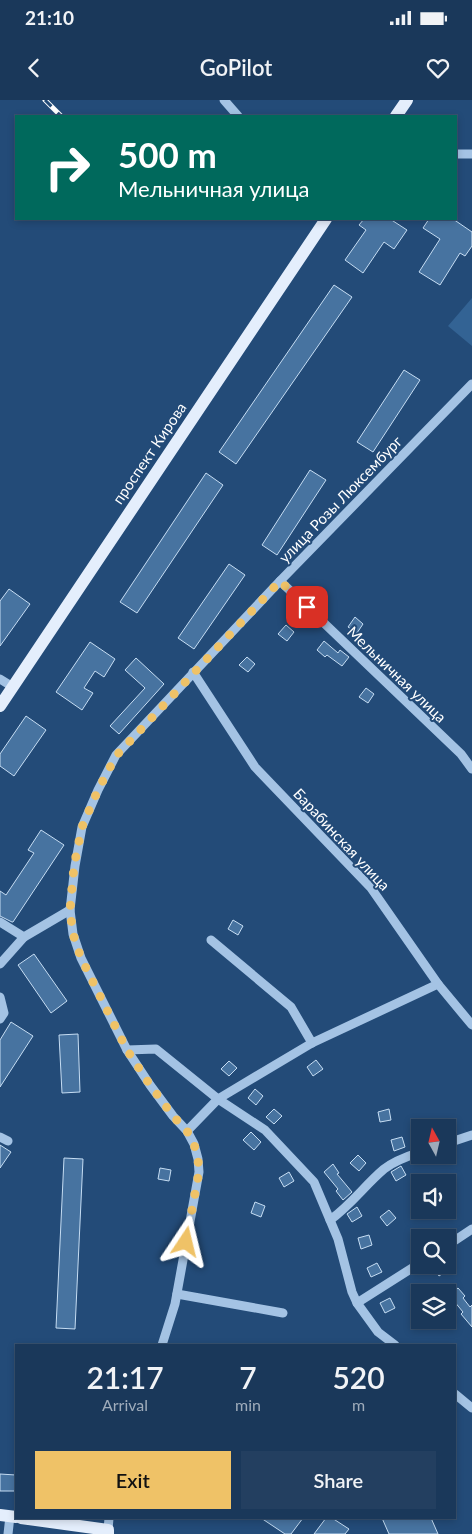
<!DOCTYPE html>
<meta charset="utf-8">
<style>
body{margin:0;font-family:Lato,sans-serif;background:#233f60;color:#f1f3f6;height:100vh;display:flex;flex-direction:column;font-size:19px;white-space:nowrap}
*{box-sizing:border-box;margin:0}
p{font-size:16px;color:#9facbb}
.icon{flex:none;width:28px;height:28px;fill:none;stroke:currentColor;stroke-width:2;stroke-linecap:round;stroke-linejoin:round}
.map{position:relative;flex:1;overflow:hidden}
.side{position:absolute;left:15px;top:1244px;width:441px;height:175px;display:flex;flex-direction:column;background:#1a385a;border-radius:0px;box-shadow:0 2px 8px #0003,0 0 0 1px #385270}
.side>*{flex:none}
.guide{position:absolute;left:15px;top:15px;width:442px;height:105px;border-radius:0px;box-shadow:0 2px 8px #0003,0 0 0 1px #385270;background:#00695c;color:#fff;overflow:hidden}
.needle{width:32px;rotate:352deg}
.buttons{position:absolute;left:411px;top:1019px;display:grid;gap:10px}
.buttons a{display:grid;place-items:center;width:45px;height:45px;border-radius:0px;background:#1a385a;box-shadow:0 2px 8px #0003,0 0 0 1px #385270;font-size:25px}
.pin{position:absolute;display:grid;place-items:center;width:42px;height:42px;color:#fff;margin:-21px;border-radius:10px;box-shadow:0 2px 8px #0006}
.me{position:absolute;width:55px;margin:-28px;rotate:10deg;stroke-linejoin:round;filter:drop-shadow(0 0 4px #0008)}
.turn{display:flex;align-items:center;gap:18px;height:105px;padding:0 20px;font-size:22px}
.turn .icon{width:65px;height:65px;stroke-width:2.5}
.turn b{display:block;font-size:35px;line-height:42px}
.eta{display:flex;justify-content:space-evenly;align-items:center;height:85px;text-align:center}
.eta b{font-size:30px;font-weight:600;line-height:35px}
.action{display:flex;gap:10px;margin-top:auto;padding:10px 20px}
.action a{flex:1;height:58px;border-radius:0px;background:#efc267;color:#111;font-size:20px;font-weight:600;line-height:58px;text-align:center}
.action a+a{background:#233f60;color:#f1f3f6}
.status{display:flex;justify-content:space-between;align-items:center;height:35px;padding:0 25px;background:#1a385a;direction:ltr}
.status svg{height:14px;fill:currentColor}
header{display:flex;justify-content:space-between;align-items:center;height:65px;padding:0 20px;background:#1a385a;font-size:22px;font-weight:600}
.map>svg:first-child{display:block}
.green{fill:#336394}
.building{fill:#4773a0;stroke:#c6ddf3}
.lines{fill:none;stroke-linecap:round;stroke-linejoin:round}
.minor{stroke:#a4c3e4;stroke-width:9}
.major{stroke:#e4eefc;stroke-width:12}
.rail-casing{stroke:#fff;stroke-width:5}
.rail{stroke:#234b78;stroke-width:3;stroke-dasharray:9;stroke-linecap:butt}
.route{stroke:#efc267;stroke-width:9;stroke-dasharray:0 16.2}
.labels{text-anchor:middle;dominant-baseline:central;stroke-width:4;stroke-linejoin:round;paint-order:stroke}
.street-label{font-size:15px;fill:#fff;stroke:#234b78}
</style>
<div class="status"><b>21:10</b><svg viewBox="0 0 49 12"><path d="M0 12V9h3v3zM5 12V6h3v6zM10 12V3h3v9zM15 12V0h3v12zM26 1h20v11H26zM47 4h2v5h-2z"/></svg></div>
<header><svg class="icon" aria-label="back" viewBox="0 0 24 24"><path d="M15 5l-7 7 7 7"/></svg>GoPilot<svg class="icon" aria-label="heart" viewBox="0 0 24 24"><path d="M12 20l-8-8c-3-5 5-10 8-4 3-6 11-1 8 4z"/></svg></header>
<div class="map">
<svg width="472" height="1434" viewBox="0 0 472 1434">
<rect width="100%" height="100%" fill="#234b78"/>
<path class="green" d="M472 198V246L448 226Z"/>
<g class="building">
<path d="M364 119H390L407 130 394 149 384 142 363 173 345 160 366 130 359 125Z"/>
<path d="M429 119H453L472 132V146L465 156 460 153 440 185 419 172 440 139 423 128Z"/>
<path d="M334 185 352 197 236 364 219 352Z"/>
<path d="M404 270 420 280 373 352 357 342Z"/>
<path d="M310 370 326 380 277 455 262 445Z"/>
<path d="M206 373 223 385 137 513 120 502Z"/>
<path d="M229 464 245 475 194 549 178 538Z"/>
<path d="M9 489 30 504 0 546V501Z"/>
<path d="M355 517 363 524 357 533 348 527Z"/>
<path d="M286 525 294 532 287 541 278 534Z"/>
<path d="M324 541 338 553 340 550 349 557 342 566 327 555 325 557 317 550Z"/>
<path d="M90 542 115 559 104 577 95 571 84 588 93 593 82 610 56 592Z"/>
<path d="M247 557 255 564 248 572 239 565Z"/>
<path d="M136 558 164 584 119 634 110 626 145 588 125 570Z"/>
<path d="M366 588 374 594 368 603 359 597Z"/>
<path d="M26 616 46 630 14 676 0 666V654Z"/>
<path d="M41 730 64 745 13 822H12L0 816V791L6 795 34 753 28 750Z"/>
<path d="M233 820 243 826 238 835 228 829Z"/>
<path d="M34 854 67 901 51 913 18 865Z"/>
<path d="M11 922 33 936 0 987V940Z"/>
<path d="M78 934 80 992 62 993 59 935Z"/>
<path d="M316 960 323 969 313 976 307 967Z"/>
<path d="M229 961 237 968 229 976 221 969Z"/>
<path d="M255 989 263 996 256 1005 248 998Z"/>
<path d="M274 1009 282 1016 274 1024 266 1017Z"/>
<path d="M389 1009 391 1020 380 1022 378 1012Z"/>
<path d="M251 1032 261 1042 254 1050 243 1040Z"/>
<path d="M402 1037 405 1047 394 1051 391 1040Z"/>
<path d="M0 1045 11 1052 0 1068Z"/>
<path d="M358 1055 366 1063 359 1071 350 1063Z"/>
<path d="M64 1058 83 1059 75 1229 56 1228Z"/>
<path d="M333 1064 339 1073 337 1074 352 1092 343 1100 336 1091 338 1089 324 1072Z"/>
<path d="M401 1066 406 1075 396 1081 391 1072Z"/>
<path d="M160 1068 171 1070 169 1081 158 1079Z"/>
<path d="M289 1072 294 1081 284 1087 279 1078Z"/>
<path d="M255 1102 265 1106 261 1117 251 1113Z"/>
<path d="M357 1107 362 1116 352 1122 347 1114Z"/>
<path d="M389 1110 396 1118 387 1126 380 1117Z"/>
<path d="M369 1135 372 1145 361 1149 358 1138Z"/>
<path d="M377 1163 382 1172 371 1177 367 1168Z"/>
<path d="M432 1165H455L439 1176Z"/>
<path d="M458 1188 465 1196 463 1198 470 1207 472 1205V1227L461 1214 463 1212 449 1195Z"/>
<path d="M390 1198 395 1208 385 1213 380 1203Z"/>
<path d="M0 1374 16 1375V1391H0Z"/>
<path d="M261 1418H303L291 1434H285Z"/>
<path d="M326 1418H332L349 1429 345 1434H314Z"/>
<path d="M382 1418H431L438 1434H389Z"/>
</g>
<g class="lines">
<g class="minor">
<path d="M224 0 238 16"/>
<path d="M456 54H472"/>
<path d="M280 481 461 654 472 669"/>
<path d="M193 572 255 667 371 788 438 884 472 925"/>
<path d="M0 579 13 587"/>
<path d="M0 822 24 837"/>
<path d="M211 840 291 907 312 943"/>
<path d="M0 864 24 837 70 810"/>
<path d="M0 897 4 913 0 919"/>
<path d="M127 950 156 949 218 999 265 1030 314 1082 338 1139 352 1192 357 1203 378 1232 395 1245"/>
<path d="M187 1031 218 999 312 943 438 884"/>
<path d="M0 1037 8 1041"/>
<path d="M448 1043 472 1035"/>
<path d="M330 1120C351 1105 365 1085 384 1069 394 1061 408 1056 420 1052"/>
<path d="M448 1145 472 1129"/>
<path d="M177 1194 283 1213"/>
<path d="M357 1203 420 1163"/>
<path d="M162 1245 175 1204 199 1072 198 1059 194 1044 187 1031 173 1016 150 985 127 950 81 858 73 834 70 810 75 766 82 727 98 690 116 655 280 481 472 284"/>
<path d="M455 1294 472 1308"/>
<path d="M108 1430 109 1418"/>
<path d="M8 1434 10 1416"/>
</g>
<g class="major">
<path d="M396 16 407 0"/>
<path d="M0 606 326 119"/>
<path d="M0 1415 16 1417"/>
<path d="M21 1418 108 1430V1434"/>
</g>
<defs>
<path id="rail" d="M45 0 61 16"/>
</defs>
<use href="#rail" class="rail-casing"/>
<use href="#rail" class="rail"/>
</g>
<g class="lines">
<path class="route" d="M186 1142 199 1072 198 1059 194 1044 187 1031 173 1016 150 985 127 950 81 858 73 834 70 810 74 766 82 727 98 690 116 656 280 481 307 507"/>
</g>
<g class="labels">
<g class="street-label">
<text transform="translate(149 353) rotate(-56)">проспект Кирова</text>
<text transform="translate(340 399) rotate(-46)">улица Розы Люксембург</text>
<text transform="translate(397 574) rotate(44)">Мельничная улица</text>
<text transform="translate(342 739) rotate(47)">Барабинская улица</text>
</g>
</g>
</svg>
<div class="buttons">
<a><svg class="needle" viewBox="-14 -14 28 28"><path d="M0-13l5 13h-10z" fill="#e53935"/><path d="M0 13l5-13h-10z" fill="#9facbb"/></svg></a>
<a><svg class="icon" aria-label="sound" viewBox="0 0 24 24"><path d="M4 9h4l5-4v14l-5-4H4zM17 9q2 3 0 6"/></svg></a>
<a><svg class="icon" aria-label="search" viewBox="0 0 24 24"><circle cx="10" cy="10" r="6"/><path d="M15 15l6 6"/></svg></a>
<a><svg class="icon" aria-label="layers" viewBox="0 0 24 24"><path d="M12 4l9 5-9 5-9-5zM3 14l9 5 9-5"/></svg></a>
</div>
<div class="pin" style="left:307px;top:507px;background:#d93025"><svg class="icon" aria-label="arrive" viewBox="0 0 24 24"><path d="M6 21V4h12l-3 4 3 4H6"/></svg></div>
<svg class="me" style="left:186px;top:1142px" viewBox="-20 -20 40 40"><path d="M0-17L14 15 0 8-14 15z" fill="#efc267" stroke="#fff" stroke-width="4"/></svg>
<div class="guide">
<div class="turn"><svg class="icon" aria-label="right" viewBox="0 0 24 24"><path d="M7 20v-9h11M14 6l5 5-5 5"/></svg><div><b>500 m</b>Мельничная улица</div></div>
</div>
<section class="side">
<div class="eta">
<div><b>21:17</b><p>Arrival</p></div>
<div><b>7</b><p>min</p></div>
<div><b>520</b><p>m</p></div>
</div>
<div class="action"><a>Exit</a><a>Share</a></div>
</section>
</div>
